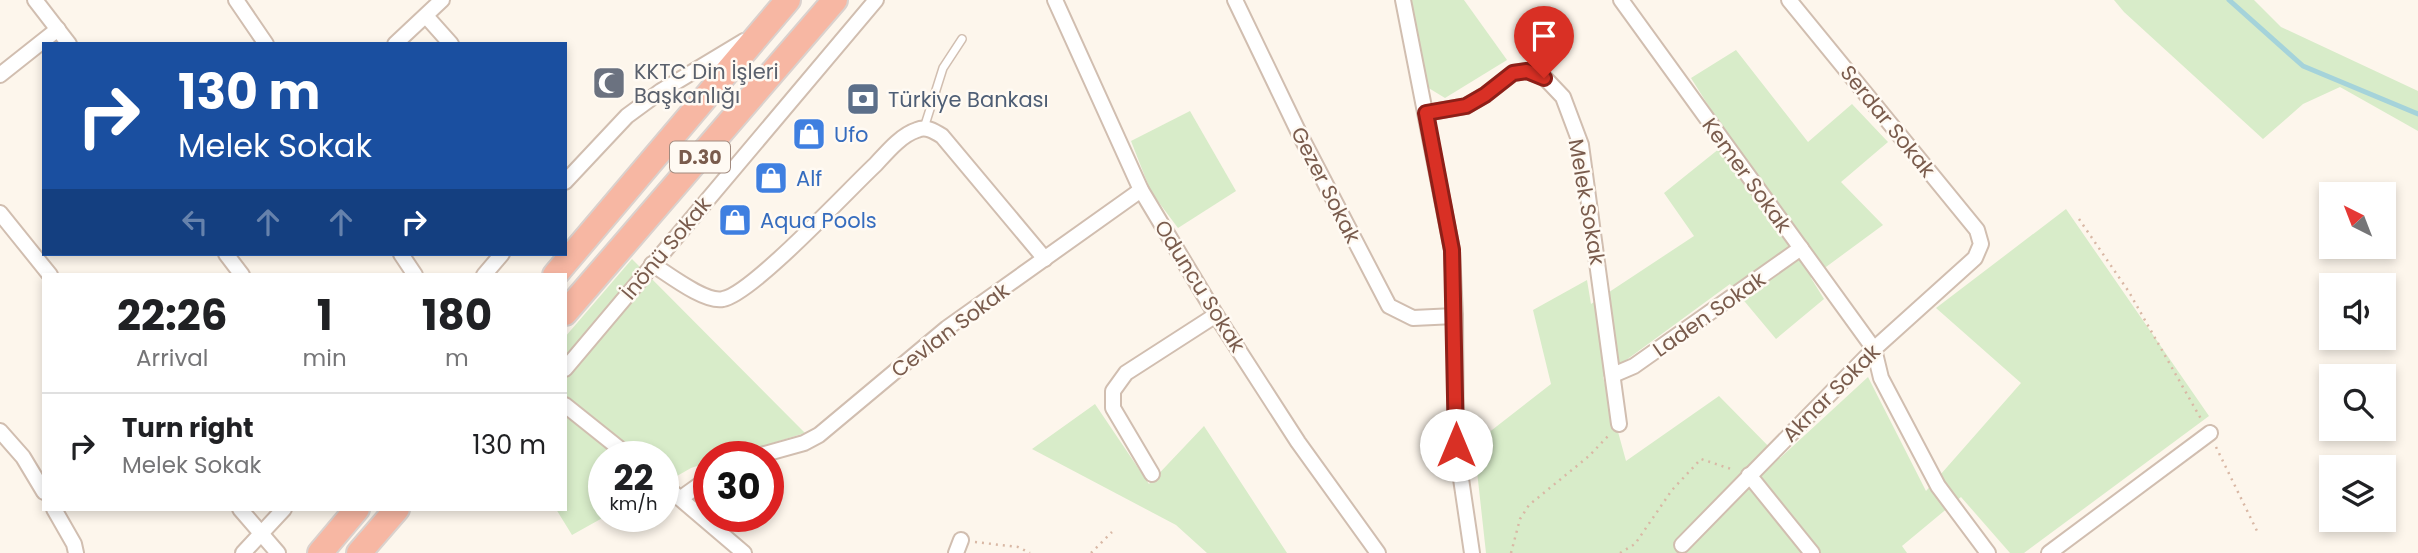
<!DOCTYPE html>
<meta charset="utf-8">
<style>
body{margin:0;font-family:Poppins,sans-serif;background:#f2f2f2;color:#202124;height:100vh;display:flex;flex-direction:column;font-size:26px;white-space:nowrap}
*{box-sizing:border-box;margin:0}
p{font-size:23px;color:#757577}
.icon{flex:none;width:38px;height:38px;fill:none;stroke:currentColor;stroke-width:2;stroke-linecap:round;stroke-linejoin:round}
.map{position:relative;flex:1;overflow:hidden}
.sheet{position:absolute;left:42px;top:273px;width:525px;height:238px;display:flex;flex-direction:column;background:#fff;border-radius:0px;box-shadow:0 4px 10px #0003}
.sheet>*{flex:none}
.banner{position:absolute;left:42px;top:42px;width:525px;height:214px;border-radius:0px;box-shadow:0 4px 10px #0003;background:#1a4fa0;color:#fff;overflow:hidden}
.needle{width:46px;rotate:318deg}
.fabs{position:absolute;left:2319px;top:182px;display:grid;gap:14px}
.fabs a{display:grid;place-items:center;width:77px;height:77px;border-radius:0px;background:#fff;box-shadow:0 4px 10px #0003;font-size:35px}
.speed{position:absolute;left:588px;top:441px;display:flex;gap:14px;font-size:35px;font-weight:700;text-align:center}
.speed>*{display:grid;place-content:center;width:91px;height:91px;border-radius:50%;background:#fff;box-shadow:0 4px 10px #0003;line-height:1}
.speed small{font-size:18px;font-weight:400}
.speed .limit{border:10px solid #d22;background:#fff;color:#111}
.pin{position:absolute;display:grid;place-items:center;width:60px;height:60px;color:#fff;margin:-72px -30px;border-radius:50% 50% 50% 0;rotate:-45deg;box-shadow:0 0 7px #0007}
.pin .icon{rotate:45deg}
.me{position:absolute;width:77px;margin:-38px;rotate:0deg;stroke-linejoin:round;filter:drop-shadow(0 0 5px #0008)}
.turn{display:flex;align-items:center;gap:24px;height:147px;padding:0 21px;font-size:32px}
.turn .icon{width:91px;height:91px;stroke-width:2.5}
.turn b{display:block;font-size:49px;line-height:60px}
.lanes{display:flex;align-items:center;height:66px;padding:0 21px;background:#0003;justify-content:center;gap:35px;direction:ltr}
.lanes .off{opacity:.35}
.eta{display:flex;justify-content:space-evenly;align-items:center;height:119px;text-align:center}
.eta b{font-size:42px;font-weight:700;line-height:49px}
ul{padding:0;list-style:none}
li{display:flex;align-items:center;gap:21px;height:105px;padding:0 21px;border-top:2px solid #e0e0e0}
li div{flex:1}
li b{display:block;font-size:26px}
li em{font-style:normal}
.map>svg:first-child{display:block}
.green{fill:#d8ecc9}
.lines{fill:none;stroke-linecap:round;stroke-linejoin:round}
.stream{stroke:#a5d3da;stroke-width:5}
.lane-casing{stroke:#d1beb0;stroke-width:10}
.street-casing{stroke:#d1beb0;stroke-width:18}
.highway-casing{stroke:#dad1cd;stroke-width:28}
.path{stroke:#d9b8a5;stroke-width:2.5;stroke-dasharray:2 5;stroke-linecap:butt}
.lane{stroke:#fff;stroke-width:7}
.street{stroke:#fff;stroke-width:14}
.highway{stroke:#f7b7a3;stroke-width:24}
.route-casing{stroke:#8d1f18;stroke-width:18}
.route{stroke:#d93025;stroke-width:12}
.labels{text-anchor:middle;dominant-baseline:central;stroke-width:5;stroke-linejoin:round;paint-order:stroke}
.shield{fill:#fffaf3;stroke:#a28b7f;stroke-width:2}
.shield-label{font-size:19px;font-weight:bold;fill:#7a5c4d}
.worship-label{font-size:21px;fill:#5b616d;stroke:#fffaf3;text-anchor:start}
.service-label{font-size:21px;fill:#4e5e75;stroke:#fffaf3;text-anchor:start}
.street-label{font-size:21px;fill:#7a5c4d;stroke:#fffaf3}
.shop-label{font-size:21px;fill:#366cbe;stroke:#fffaf3;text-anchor:start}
</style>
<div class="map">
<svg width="2418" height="553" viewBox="0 0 2418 553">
<rect width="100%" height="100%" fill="#fdf6ec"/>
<g class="green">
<path d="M1410 0H1464L1507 60 1445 98 1427 87Z"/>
<path d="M2114 0H2254L2281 27 2418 91V131L2340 87 2303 104 2263 139 2124 12Z"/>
<path d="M1736 50 1808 142 1852 104 1888 142 1841 182 1883 225 1811 278 1824 299 1776 339 1730 284 1603 377 1626 461 1719 396 1780 458 1868 377 1926 491 2021 383 1936 308 2066 209 2209 416 2024 553H2010L1961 497 1902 546 1907 553H1486L1474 444 1551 384 1533 310 1587 280 1591 304 1694 236 1664 193 1730 140 1691 78Z"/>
<path d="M1190 111 1236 191 1178 228 1151 192 1131 141Z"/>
<path d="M632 259 805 433 727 457H709V462L691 468 663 484V457H604V516H606L572 535 556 509H565V337Z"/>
<path d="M1095 404 1149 484 1204 426 1287 553H1207L1176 525 1032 449Z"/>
</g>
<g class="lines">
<path class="stream" d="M2229 0 2303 66 2418 114"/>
<defs>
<path id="lane" d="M924 128 943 68 962 39"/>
<g id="street">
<path d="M35 0 69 44"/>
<path d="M236 0 266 44"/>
<path d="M1055 0 1141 190 1216 315 1298 442 1378 553"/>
<path d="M1235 0 1299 133 1389 306 1413 318 1455 316"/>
<path d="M1403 0 1452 250 1455 316 1456 445 1472 553"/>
<path d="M1621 0 1874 349 1881 378 1938 486 1988 553"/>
<path d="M426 16 451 44"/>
<path d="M395 44 442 0"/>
<path d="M0 75 58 29"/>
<path d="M1426 113 1466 106 1485 95 1513 73 1527 71 1544 77 1563 97 1581 145 1619 424"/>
<path d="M565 182 627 116 661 91 744 41"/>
<path d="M0 213 50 275"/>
<path d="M226 254 242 275"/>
<path d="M401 254 415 275"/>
<path d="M652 264C668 274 705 303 723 299 752 294 849 189 876 164 887 152 901 135 917 130 926 126 934 131 942 136L1045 259"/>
<path d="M484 275 502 254"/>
<path d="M565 369 876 0"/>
<path d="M1613 375 1634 366 1801 248"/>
<path d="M565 405 630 457"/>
<path d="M0 431 23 457 44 492"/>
<path d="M754 457 804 443 819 435 947 328 1141 190"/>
<path d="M1152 474 1113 408V391L1126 373 1216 315"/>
<path d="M1749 475 1812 553"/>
<path d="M663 484 744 553"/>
<path d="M681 498 709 478"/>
<path d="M54 509 74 544 76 553"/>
<path d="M240 509 278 553"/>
<path d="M1682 545 1874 349 1975 258 1981 244 1977 230 1789 0"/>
<path d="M243 553 284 509"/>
<path d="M956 553 961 540"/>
<path d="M2049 553 2210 433"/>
</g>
<g id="highway">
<path d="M555 275 788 0"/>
<path d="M565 313 835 0"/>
<path d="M320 553 357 509"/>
<path d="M359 553 397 509"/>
</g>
</defs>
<use href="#lane" class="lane-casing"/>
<use href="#street" class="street-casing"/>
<use href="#highway" class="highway-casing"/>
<g class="path">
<path d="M2079 219 2129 292 2201 419"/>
<path d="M2216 447 2257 531"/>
<path d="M975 542 1018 547 1030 553"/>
<path d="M1091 553 1112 532"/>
<path d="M1511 553 1520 519 1529 505 1589 456 1610 434"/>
<path d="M1620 553 1635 544 1672 490 1701 459 1734 470"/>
</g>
<use href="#lane" class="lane"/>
<use href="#street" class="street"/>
<use href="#highway" class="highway"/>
</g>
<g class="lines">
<defs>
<path id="route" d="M1456 445 1452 250 1426 113 1466 106 1485 95 1513 73 1527 71 1544 78"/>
</defs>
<use href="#route" class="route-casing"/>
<use href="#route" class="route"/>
</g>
<defs>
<symbol id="mosque-square" viewBox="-11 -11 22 22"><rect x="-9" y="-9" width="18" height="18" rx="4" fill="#6b7280" stroke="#fffaf3"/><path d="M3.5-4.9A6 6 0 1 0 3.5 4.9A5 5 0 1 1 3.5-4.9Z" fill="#fff"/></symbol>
<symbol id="bank-square" viewBox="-11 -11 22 22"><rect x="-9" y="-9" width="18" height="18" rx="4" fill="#5c6f8a" stroke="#fffaf3"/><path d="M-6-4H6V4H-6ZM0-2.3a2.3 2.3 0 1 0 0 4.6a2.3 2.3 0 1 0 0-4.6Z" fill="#fff"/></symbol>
<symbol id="shop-square" viewBox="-11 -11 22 22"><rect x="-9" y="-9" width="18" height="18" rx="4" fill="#3f7fe0" stroke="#fffaf3"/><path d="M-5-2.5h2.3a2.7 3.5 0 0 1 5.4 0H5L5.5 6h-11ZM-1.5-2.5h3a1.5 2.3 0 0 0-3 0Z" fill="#fff"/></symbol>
</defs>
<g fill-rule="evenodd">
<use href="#mosque-square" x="590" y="64" width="38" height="38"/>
<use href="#bank-square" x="844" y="80" width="38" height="38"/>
<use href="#shop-square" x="790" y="115" width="38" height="38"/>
<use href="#shop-square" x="752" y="159" width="38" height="38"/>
<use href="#shop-square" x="716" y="201" width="38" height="38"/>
</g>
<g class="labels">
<rect class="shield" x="670" y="141.5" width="60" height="31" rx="5"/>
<g class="shield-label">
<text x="700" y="157">D.30</text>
</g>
<g class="worship-label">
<text x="634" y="71">KKTC Din İşleri<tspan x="634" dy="24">Başkanlığı</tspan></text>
</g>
<g class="service-label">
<text x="888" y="99">Türkiye Bankası</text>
</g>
<g class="street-label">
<text transform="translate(1888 121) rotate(51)">Serdar Sokak</text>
<text transform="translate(1747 175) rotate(54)">Kemer Sokak</text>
<text transform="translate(1326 185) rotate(63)">Gezer Sokak</text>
<text transform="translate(1587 202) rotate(80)">Melek Sokak</text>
<text transform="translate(666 248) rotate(-50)">İnönü Sokak</text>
<text transform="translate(1200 286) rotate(58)">Oduncu Sokak</text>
<text transform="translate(1709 314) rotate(-35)">Laden Sokak</text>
<text transform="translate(950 330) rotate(-37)">Cevlan Sokak</text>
<text transform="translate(1831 393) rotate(-45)">Aknar Sokak</text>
</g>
<g class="shop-label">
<text x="834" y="134">Ufo</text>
<text x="796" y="178">Alf</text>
<text x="760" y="220">Aqua Pools</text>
</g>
</g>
</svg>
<div class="fabs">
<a><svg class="needle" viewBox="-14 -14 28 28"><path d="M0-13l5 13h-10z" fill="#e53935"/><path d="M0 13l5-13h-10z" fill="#757577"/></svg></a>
<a><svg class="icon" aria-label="sound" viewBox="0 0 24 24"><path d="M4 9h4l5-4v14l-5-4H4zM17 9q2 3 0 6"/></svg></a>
<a><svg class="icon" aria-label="search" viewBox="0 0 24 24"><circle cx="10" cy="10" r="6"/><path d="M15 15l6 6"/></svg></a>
<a><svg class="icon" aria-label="layers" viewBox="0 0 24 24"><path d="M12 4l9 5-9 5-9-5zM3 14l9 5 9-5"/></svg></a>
</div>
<div class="speed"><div>22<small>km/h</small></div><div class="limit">30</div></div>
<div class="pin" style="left:1544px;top:78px;background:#d93025"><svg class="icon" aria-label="arrive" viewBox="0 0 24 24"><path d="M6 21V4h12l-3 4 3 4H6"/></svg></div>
<svg class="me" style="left:1456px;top:445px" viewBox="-20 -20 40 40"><circle r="19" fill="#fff"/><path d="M0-13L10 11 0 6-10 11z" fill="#d93025"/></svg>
<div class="banner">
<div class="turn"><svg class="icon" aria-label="right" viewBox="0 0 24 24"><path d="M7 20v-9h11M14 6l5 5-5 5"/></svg><div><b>130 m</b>Melek Sokak</div></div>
<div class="lanes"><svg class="icon off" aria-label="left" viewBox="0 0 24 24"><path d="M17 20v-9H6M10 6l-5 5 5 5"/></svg><svg class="icon off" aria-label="ahead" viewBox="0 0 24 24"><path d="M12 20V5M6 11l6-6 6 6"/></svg><svg class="icon off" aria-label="ahead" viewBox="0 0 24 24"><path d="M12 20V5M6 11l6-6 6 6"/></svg><svg class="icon" aria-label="right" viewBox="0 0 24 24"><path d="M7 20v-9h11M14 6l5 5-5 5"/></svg></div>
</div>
<section class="sheet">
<div class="eta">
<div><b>22:26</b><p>Arrival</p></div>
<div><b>1</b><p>min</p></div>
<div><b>180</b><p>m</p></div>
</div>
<ul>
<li><svg class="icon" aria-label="right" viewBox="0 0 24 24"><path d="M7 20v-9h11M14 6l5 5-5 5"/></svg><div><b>Turn right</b><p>Melek Sokak</p></div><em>130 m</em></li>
</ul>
</section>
</div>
